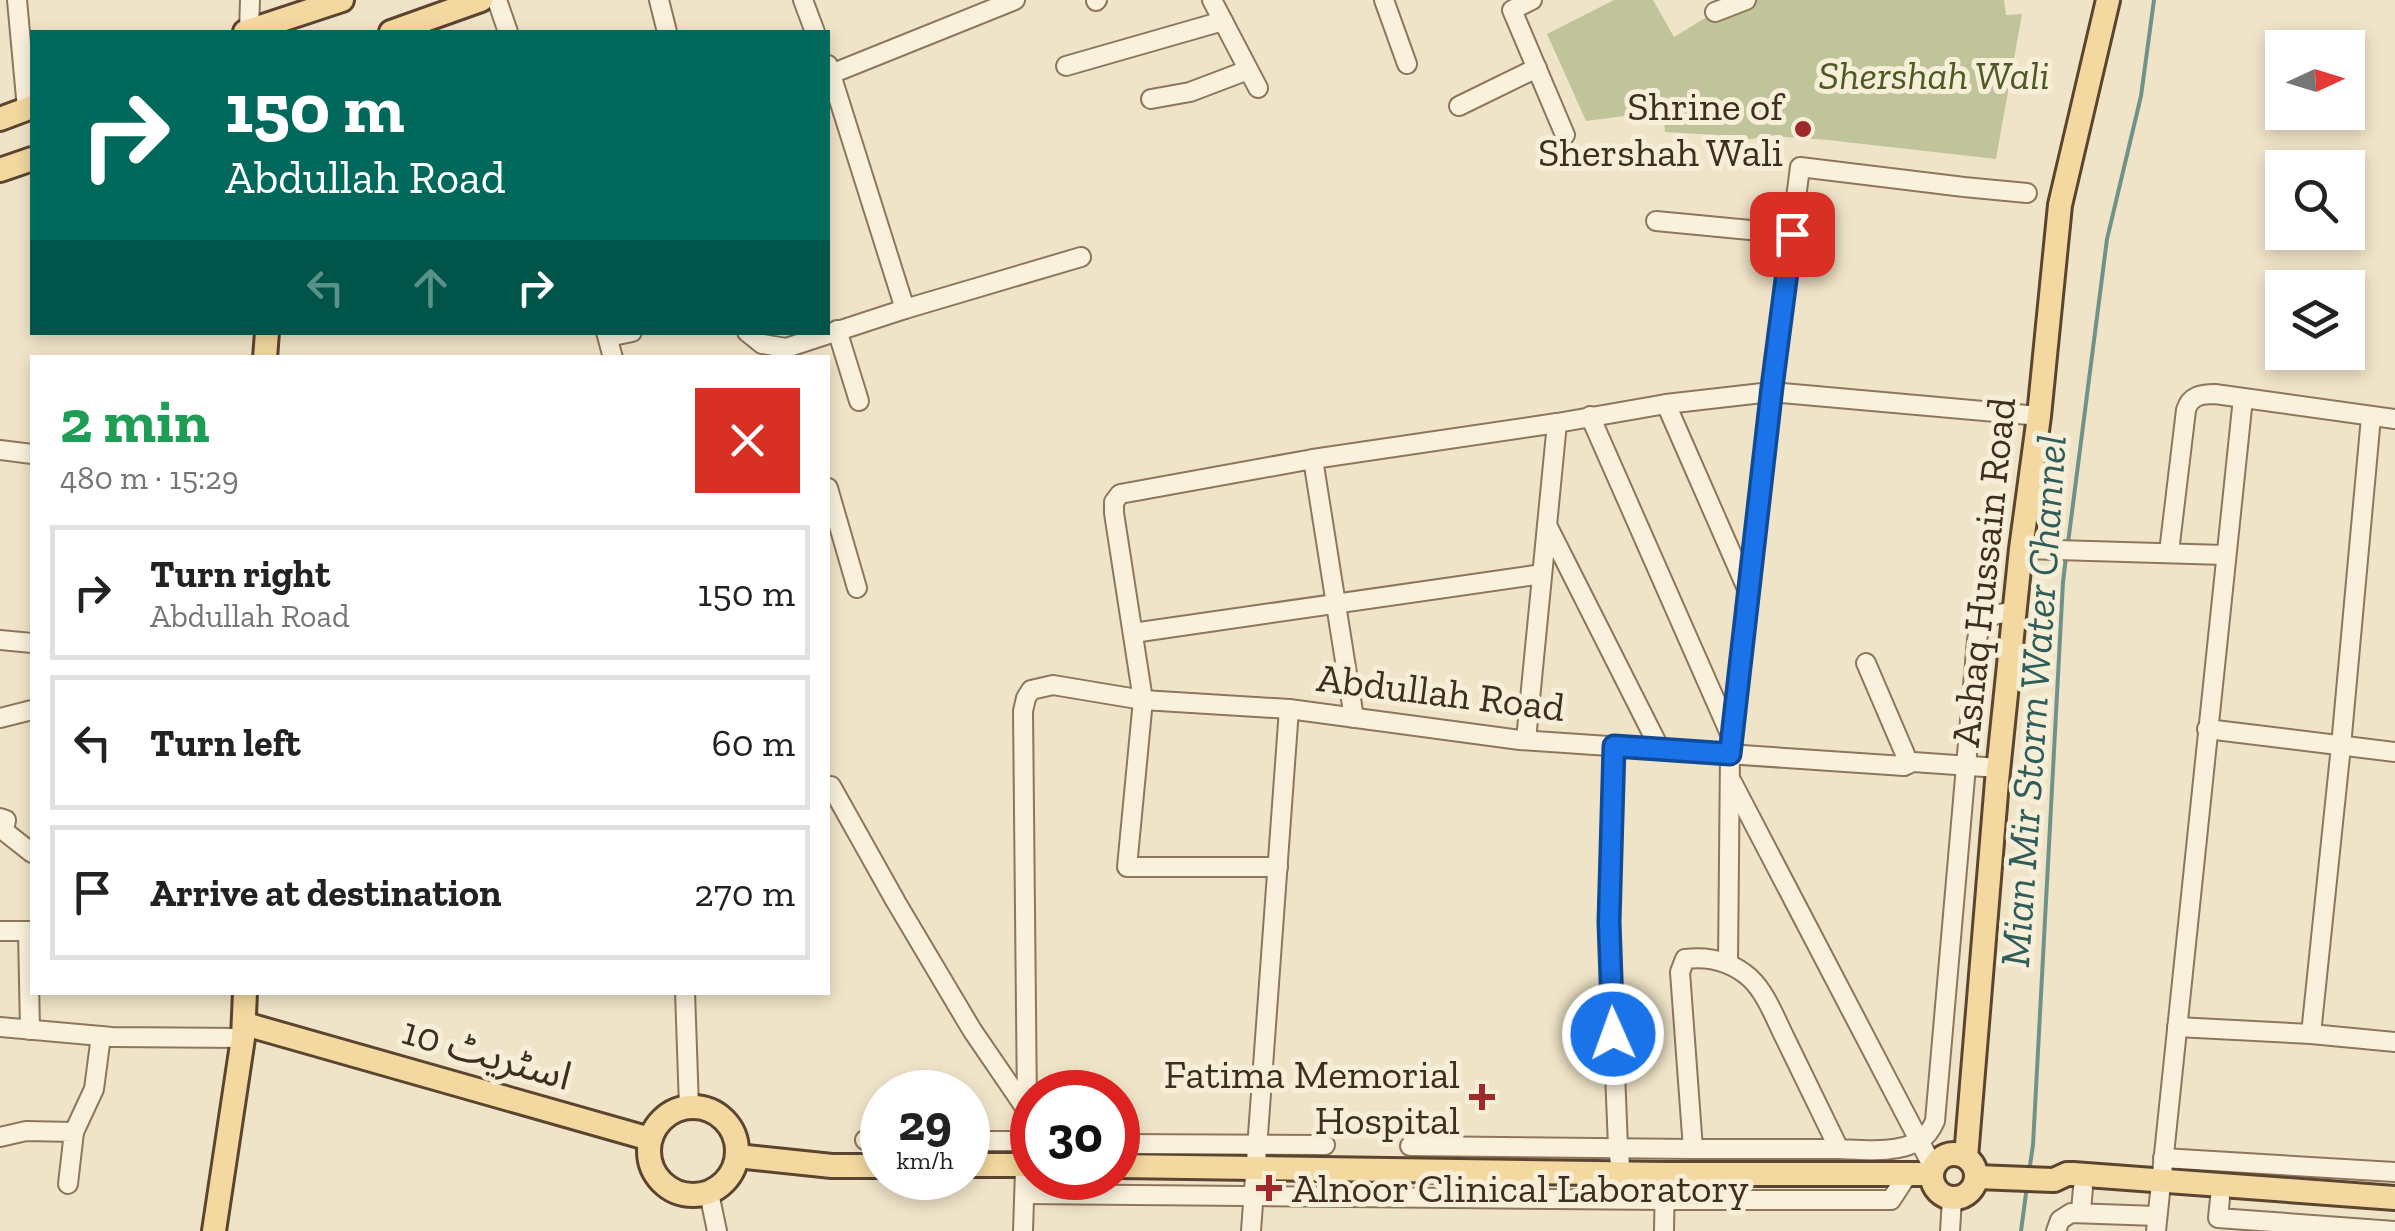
<!DOCTYPE html>
<meta charset="utf-8">
<style>
body{margin:0;font-family:"Zilla Slab","Noto Sans Arabic",serif;background:#f6f6f6;color:#222;height:100vh;display:flex;flex-direction:column;font-size:38px;white-space:nowrap}
*{box-sizing:border-box;margin:0}
p{font-size:32px;color:#767676}
.icon{flex:none;width:55px;height:55px;fill:none;stroke:currentColor;stroke-width:2;stroke-linecap:round;stroke-linejoin:round}
.map{position:relative;flex:1;overflow:hidden}
.sheet{position:absolute;left:30px;top:355px;width:800px;height:640px;display:flex;flex-direction:column;background:#fff;border-radius:0px;box-shadow:0 5px 15px #0003}
.sheet>*{flex:none}
.banner{position:absolute;left:30px;top:30px;width:800px;height:305px;border-radius:0px;box-shadow:0 5px 15px #0003;background:#00695c;color:#fff;overflow:hidden}
.needle{width:65px;rotate:86deg}
.fabs{position:absolute;left:2265px;top:30px;display:grid;gap:20px}
.fabs a{display:grid;place-items:center;width:100px;height:100px;border-radius:0px;background:#fff;box-shadow:0 5px 15px #0003;font-size:50px}
.speed{position:absolute;left:860px;top:1070px;display:flex;gap:20px;font-size:50px;font-weight:700;text-align:center}
.speed>*{display:grid;place-content:center;width:130px;height:130px;border-radius:50%;background:#fff;box-shadow:0 5px 15px #0003;line-height:1}
.speed small{font-size:25px;font-weight:400}
.speed .limit{border:15px solid #d22;background:#fff;color:#111}
.pin{position:absolute;display:grid;place-items:center;width:85px;height:85px;color:#fff;margin:-42px;border-radius:20px;box-shadow:0 5px 15px #0006}
.me{position:absolute;width:110px;margin:-55px;rotate:358deg;stroke-linejoin:round;filter:drop-shadow(0 0 8px #0008)}
.turn{display:flex;align-items:center;gap:35px;height:210px;padding:0 30px;font-size:45px}
.turn .icon{width:130px;height:130px;stroke-width:2.5}
.turn b{display:block;font-size:70px;line-height:85px}
.lanes{display:flex;align-items:center;height:95px;padding:0 30px;background:#0003;justify-content:center;gap:50px;direction:ltr}
.lanes .off{opacity:.35}
.round{display:grid;place-items:center;flex:none;width:105px;height:105px;border-radius:0px;background:#f6f6f6}
.head{display:flex;align-items:center;justify-content:space-between;height:170px;padding:0 30px}
h1{font-size:60px;font-weight:800;line-height:75px;color:#1e9e55}
ul{padding:0;list-style:none}
li{display:flex;align-items:center;gap:30px;height:135px;margin:0 20px 15px;padding:0 10px;border:5px solid #e0e0e0;border-radius:0px}
li div{flex:1}
li b{display:block;font-size:38px}
li em{font-style:normal}
.map>svg:first-child{display:block}
.cemetery{fill:#bfc49a}
.lines{fill:none;stroke-linecap:round;stroke-linejoin:round}
.stream{stroke:#6f938a;stroke-width:4}
.minor-casing{stroke:#8d765c;stroke-width:22}
.major-casing{stroke:#5b4430;stroke-width:28}
.minor{stroke:#faf1dc;stroke-width:18}
.major{stroke:#f3d9a0;stroke-width:22}
.route-casing{stroke:#114b97;stroke-width:25}
.route{stroke:#1a73e8;stroke-width:18}
.poi-dot{fill:#9e2a2b;stroke:#f7eed8;stroke-width:4}
.labels{text-anchor:middle;dominant-baseline:central;stroke-width:10;stroke-linejoin:round;paint-order:stroke}
.park-label{font-size:40px;font-style:italic;fill:#4d5a26;stroke:#f7eed8}
.poi-label{font-size:40px;fill:#3d2e20;stroke:#f7eed8;text-anchor:end}
.street-label{font-size:40px;fill:#3d2e20;stroke:#f7eed8}
.water-label{font-size:42px;font-style:italic;fill:#2f5d5a;stroke:#f7eed8}
</style>
<div class="map">
<svg width="2395" height="1231" viewBox="0 0 2395 1231">
<rect width="100%" height="100%" fill="#f0e4c8"/>
<path class="cemetery" d="M1614 0H1653L1674 37 1715 12 1746 0H2004L2006 15 2022 14 1996 159 1828 140 1769 136 1719 144 1717 135 1665 132 1663 111 1586 121 1547 34Z"/>
<g class="lines">
<g class="stream">
<path d="M2068 543 2107 239 2141 96 2154 0"/>
<path d="M2029 1172 2033 1145 2063 582 2066 557"/>
<path d="M2021 1231 2027 1186"/>
</g>
<defs>
<g id="minor">
<path d="M17 0 27 109"/>
<path d="M497 0 508 32"/>
<path d="M659 0 667 32"/>
<path d="M803 0 815 32"/>
<path d="M1212 0 1258 88"/>
<path d="M1384 0 1407 64"/>
<path d="M1532 0 1512 10 1565 135"/>
<path d="M1096 1 1097 0"/>
<path d="M1715 12 1746 0"/>
<path d="M249 31 250 0"/>
<path d="M828 65 905 309"/>
<path d="M1066 66 1223 21"/>
<path d="M831 74 1015 0"/>
<path d="M1151 99 1190 92 1248 70"/>
<path d="M1459 106 1537 68"/>
<path d="M1656 221 1792 234"/>
<path d="M837 330 859 401"/>
<path d="M606 332 613 358"/>
<path d="M747 332 762 344 786 348 905 309 1081 257"/>
<path d="M608 337 632 332"/>
<path d="M1666 404 1748 591"/>
<path d="M1590 416 1731 736"/>
<path d="M0 450 32 454"/>
<path d="M1313 459 1354 718"/>
<path d="M828 488 857 588"/>
<path d="M1547 525 1660 749"/>
<path d="M2021 549 2225 555"/>
<path d="M2169 552 2186 410C2190 396 2201 394 2215 394L2395 419"/>
<path d="M1133 633 1542 574"/>
<path d="M0 640 32 643"/>
<path d="M1866 663 1905 754 1904 766"/>
<path d="M0 718 32 710"/>
<path d="M2207 729 2395 752"/>
<path d="M1526 740 1557 423"/>
<path d="M1614 746 1609 922 1618 1147 1621 1173"/>
<path d="M1732 782 1933 1167"/>
<path d="M831 786 896 902 972 1030 1026 1109"/>
<path d="M0 818 6 820 4 831 32 853"/>
<path d="M1278 867H1127L1143 700 1114 513V502L1120 494 1313 459 1557 423 1666 404 1771 392 2039 416"/>
<path d="M0 931H28"/>
<path d="M1728 963 1730 754 1772 387 1800 167 1964 187 2027 193"/>
<path d="M685 992 689 1107"/>
<path d="M0 1027 112 1037 243 1038"/>
<path d="M2177 1027 2311 1034 2395 1042"/>
<path d="M30 1030 28 931 32 932"/>
<path d="M2311 1034 2341 746 2371 417"/>
<path d="M74 1132 94 1089 101 1036"/>
<path d="M0 1137 26 1131 74 1132 68 1184"/>
<path d="M865 1140H882"/>
<path d="M968 1141H1032"/>
<path d="M1118 1144 1325 1145"/>
<path d="M1410 1146 1693 1149"/>
<path d="M1839 1149H1693L1680 972 1685 959C1709 956 1732 962 1750 978 1766 993 1775 1018 1785 1038 1803 1075 1821 1112 1839 1149 1864 1150 1898 1154 1920 1140 1927 1136 1932 1128 1935 1121L1977 640 1980 624 1984 617 2014 611"/>
<path d="M2163 1158 2395 1172"/>
<path d="M709 1193 717 1231"/>
<path d="M1025 1194 1664 1200H1891L1908 1174"/>
<path d="M2220 1198 2218 1218 2395 1231"/>
<path d="M2081 1211 2083 1188"/>
<path d="M1023 1231 1027 1109 1023 711 1026 698 1031 690 1053 685 1143 700 1289 709 1520 740 1904 766 1913 762 1999 768"/>
<path d="M1251 1231 1289 709"/>
<path d="M1664 1231 1665 1174"/>
<path d="M1950 1231 1952 1199"/>
<path d="M2056 1231 2060 1220 2071 1213 2157 1216"/>
<path d="M2156 1231 2243 398"/>
</g>
<g id="major">
<path d="M245 32 342 0"/>
<path d="M391 32 481 0"/>
<path d="M0 119 32 107"/>
<path d="M0 170 32 159"/>
<path d="M265 358 267 332"/>
<path d="M245 1024 650 1139"/>
<circle cx="693" cy="1151" r="44"/>
<circle cx="1954" cy="1176" r="22"/>
<path d="M737 1156 832 1166H882"/>
<path d="M1966 1157 1997 781 2021 549 2039 416 2060 205 2108 0"/>
<path d="M968 1165H1032"/>
<path d="M1118 1166 1665 1174H1932"/>
<path d="M1977 1177 2054 1180 2067 1174H2073L2395 1198"/>
<path d="M214 1231 243 1038 245 992"/>
</g>
</defs>
<use href="#minor" class="minor-casing"/>
<use href="#major" class="major-casing"/>
<use href="#minor" class="minor"/>
<use href="#major" class="major"/>
</g>
<g class="lines">
<defs>
<path id="route" d="M1613 1034 1609 922 1614 746 1730 754 1772 387 1792 234"/>
</defs>
<use href="#route" class="route-casing"/>
<use href="#route" class="route"/>
</g>
<g class="poi-dot">
<circle cx="1803" cy="129" r="10"/>
<path d="M1477 1082h10v10h10v10h-10v10h-10v-10h-10v-10h10z"/>
<path d="M1264 1173h10v10h10v10h-10v10h-10v-10h-10v-10h10z"/>
</g>
<g class="labels">
<g class="park-label">
<text x="1934" y="75">Shershah Wali</text>
</g>
<g class="poi-label">
<text x="1783" y="106">Shrine of<tspan x="1783" dy="46">Shershah Wali</tspan></text>
<text x="1460" y="1074">Fatima Memorial<tspan x="1460" dy="46">Hospital</tspan></text>
<text x="1292" y="1188" text-anchor="start">Alnoor Clinical Laboratory</text>
</g>
<g class="street-label">
<text transform="translate(1983 572) rotate(-84)">Ashaq Hussain Road</text>
<text transform="translate(1441 692) rotate(7)">Abdullah Road</text>
<text transform="translate(487 1053) rotate(16)">اسٹریٹ 10</text>
</g>
<g class="water-label">
<text transform="translate(2033 701) rotate(-86)">Mian Mir Storm Water Channel</text>
</g>
</g>
</svg>
<div class="fabs">
<a><svg class="needle" viewBox="-14 -14 28 28"><path d="M0-13l5 13h-10z" fill="#e53935"/><path d="M0 13l5-13h-10z" fill="#767676"/></svg></a>
<a><svg class="icon" aria-label="search" viewBox="0 0 24 24"><circle cx="10" cy="10" r="6"/><path d="M15 15l6 6"/></svg></a>
<a><svg class="icon" aria-label="layers" viewBox="0 0 24 24"><path d="M12 4l9 5-9 5-9-5zM3 14l9 5 9-5"/></svg></a>
</div>
<div class="speed"><div>29<small>km/h</small></div><div class="limit">30</div></div>
<div class="pin" style="left:1792px;top:234px;background:#d93025"><svg class="icon" aria-label="arrive" viewBox="0 0 24 24"><path d="M6 21V4h12l-3 4 3 4H6"/></svg></div>
<svg class="me" style="left:1613px;top:1034px" viewBox="-20 -20 40 40"><circle r="17" fill="#1a73e8" stroke="#fff" stroke-width="3"/><path d="M0-11L8 9 0 5-8 9z" fill="#fff"/></svg>
<div class="banner">
<div class="turn"><svg class="icon" aria-label="right" viewBox="0 0 24 24"><path d="M7 20v-9h11M14 6l5 5-5 5"/></svg><div><b>150 m</b>Abdullah Road</div></div>
<div class="lanes"><svg class="icon off" aria-label="left" viewBox="0 0 24 24"><path d="M17 20v-9H6M10 6l-5 5 5 5"/></svg><svg class="icon off" aria-label="ahead" viewBox="0 0 24 24"><path d="M12 20V5M6 11l6-6 6 6"/></svg><svg class="icon" aria-label="right" viewBox="0 0 24 24"><path d="M7 20v-9h11M14 6l5 5-5 5"/></svg></div>
</div>
<section class="sheet">
<div class="head"><div><h1>2 min</h1><p>480 m · 15:29</p></div><a class="round" style="background:#d93025;color:#fff"><svg class="icon" aria-label="close" viewBox="0 0 24 24"><path d="M6 6l12 12M18 6L6 18"/></svg></a></div>
<ul>
<li><svg class="icon" aria-label="right" viewBox="0 0 24 24"><path d="M7 20v-9h11M14 6l5 5-5 5"/></svg><div><b>Turn right</b><p>Abdullah Road</p></div><em>150 m</em></li>
<li><svg class="icon" aria-label="left" viewBox="0 0 24 24"><path d="M17 20v-9H6M10 6l-5 5 5 5"/></svg><div><b>Turn left</b></div><em>60 m</em></li>
<li><svg class="icon" aria-label="arrive" viewBox="0 0 24 24"><path d="M6 21V4h12l-3 4 3 4H6"/></svg><div><b>Arrive at destination</b></div><em>270 m</em></li>
</ul>
</section>
</div>
